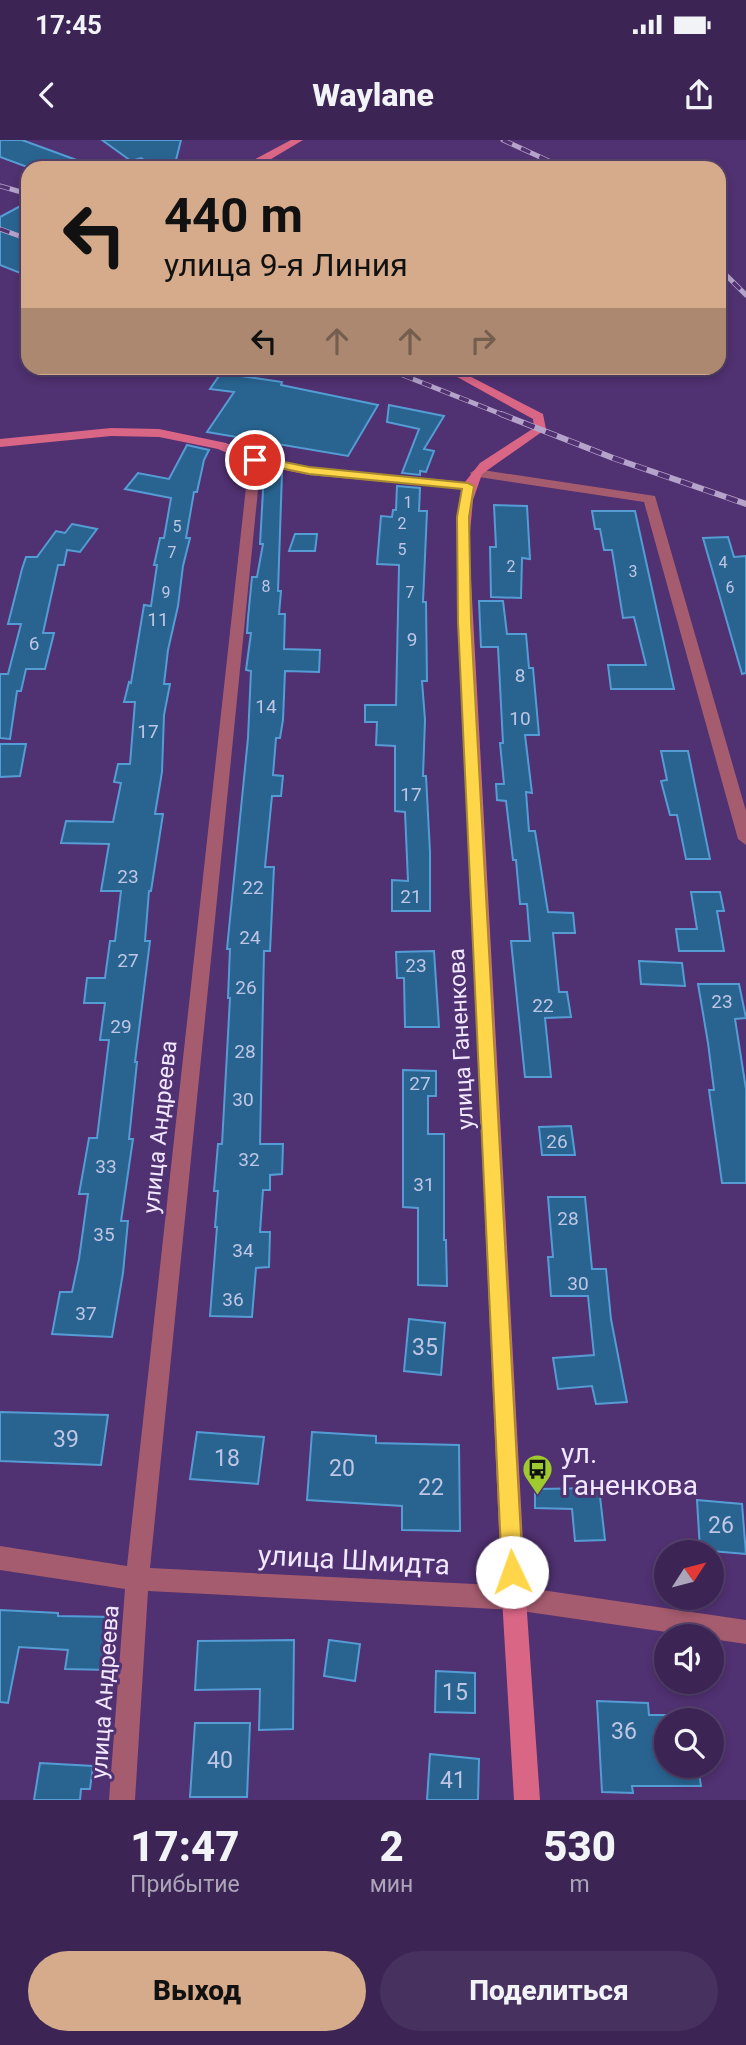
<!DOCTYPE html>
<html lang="ru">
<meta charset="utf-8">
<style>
body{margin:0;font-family:Roboto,sans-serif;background:#47315f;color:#f1f3f6;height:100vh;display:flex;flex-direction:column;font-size:26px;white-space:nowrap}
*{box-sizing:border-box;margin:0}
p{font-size:23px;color:#aca5b9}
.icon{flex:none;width:38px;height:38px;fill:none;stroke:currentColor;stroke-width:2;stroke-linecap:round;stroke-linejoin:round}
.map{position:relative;height:1660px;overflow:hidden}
.details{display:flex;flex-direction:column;background:#3c2555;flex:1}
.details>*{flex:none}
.banner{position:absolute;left:21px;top:21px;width:705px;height:214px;border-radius:21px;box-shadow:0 4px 10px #0003,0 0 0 2px #55426c;background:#d6ab8b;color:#111;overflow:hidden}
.needle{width:46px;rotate:54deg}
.controls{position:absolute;left:654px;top:1400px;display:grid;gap:14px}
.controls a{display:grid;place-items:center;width:70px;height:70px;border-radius:50%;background:#3c2555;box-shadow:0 4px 10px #0003,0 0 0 2px #55426c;font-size:35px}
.pin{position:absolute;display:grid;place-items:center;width:60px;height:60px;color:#fff;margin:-30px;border:4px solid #fff;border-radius:50%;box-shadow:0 2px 7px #0007}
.me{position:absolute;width:77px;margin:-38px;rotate:357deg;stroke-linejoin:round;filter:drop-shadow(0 0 5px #0008)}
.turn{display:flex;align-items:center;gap:24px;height:147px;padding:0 28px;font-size:32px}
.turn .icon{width:91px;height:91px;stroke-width:2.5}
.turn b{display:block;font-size:49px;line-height:60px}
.lanes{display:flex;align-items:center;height:66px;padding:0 28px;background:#0003;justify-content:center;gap:35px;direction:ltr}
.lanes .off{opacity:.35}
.eta{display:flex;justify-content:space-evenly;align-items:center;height:119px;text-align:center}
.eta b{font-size:42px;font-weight:800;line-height:49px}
.primary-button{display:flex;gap:14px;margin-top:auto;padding:14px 28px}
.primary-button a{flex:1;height:80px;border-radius:42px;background:#d6ab8b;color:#111;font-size:28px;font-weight:800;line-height:80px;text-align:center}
.primary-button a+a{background:#47315f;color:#f1f3f6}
.status{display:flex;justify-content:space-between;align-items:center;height:49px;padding:0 35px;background:#3c2555;direction:ltr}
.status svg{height:19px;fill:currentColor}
header{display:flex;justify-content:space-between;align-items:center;height:91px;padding:0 28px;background:#3c2555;font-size:32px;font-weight:800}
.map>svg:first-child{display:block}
.building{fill:#296491;stroke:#569cd4;stroke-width:2}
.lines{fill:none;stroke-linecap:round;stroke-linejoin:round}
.street{fill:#a65c6f;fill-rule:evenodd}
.secondary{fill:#da6686;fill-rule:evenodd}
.rail-far1-casing{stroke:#b5a3ca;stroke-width:5}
.rail-casing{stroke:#b5a3ca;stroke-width:6}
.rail-far1{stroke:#503171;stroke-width:3.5;stroke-dasharray:10;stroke-linecap:butt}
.rail{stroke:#503171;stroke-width:4.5;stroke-dasharray:12;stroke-linecap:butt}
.route{fill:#ffd54a;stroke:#a68a30;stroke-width:2}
.labels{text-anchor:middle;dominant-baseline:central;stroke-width:6;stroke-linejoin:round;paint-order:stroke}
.far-number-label{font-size:16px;fill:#bfc6e4}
.number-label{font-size:19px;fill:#bfc6e4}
.street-label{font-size:23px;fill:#f1e7ff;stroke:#503171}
.near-number-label{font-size:23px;fill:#bfc6e4}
.near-poi-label{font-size:28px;fill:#f1e7ff;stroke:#503171;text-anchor:start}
.near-street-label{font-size:28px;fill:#f1e7ff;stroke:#503171}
</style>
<div class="status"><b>17:45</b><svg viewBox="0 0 49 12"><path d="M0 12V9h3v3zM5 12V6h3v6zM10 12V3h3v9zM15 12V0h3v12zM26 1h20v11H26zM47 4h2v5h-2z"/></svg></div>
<header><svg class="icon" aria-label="back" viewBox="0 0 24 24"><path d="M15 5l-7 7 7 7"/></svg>Waylane<svg class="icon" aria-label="share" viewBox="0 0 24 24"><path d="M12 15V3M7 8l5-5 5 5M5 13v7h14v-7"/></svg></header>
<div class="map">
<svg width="746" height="1660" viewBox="0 0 746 1660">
<rect width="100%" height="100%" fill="#503171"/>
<g class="building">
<path d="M0 0H22L93 26V28H30L0 17Z"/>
<path d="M102 0H181L174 28H158L141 18 131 21Z"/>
<path d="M28 62V136L0 125V77Z"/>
<path d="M221 233 282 242 281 245 378 265 348 316 207 292 234 252 210 249Z"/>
<path d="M389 265 444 276 424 309 434 311 426 332 420 331V335L402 333 419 289 387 282Z"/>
<path d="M187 305 209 310 204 320 197 352H194L186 398H190L183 426 178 466 168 510 164 544H170L164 575 162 632 155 674H163L151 751H149L145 801H150L135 922H137L129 999H133L121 1081H128L123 1133 112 1197 52 1194 60 1152H72L79 1119 88 1054H79L89 998H97L109 900H100L105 863H84L87 838H105L110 801H115L121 751H101L109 704 61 703 66 681 113 682 121 643 114 642 118 624H130L135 562H124L129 542 131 543 144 465 151 466 157 425H154L160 398H164L171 358 125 349 138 333 169 339Z"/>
<path d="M264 333H282L278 451H281L279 474H285L284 509 320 510 319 532 285 531 283 580 280 598H276L273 635 283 636 281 656H272L265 727H274L270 811H264L260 1004H283L282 1034 270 1035V1050H263L260 1092H270L269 1127 256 1128 252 1177 210 1176 217 1087H215L218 1051H214L218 1004H222L230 858H228L230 809H227L248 598 251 531 246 530 251 493H247L248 478 252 437H257L263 404H260Z"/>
<path d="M397 346 420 348 419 371H427L423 462H426L427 541H422L425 580 423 636H426L430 712V771H392V740L408 741 405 672 395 671V606L376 605 377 582H365V565H396L399 425 377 424 381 376 392 377 393 370H396Z"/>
<path d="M494 365 527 366 530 419 522 418 521 458 491 457 490 407H496Z"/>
<path d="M592 371H635L674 549H611L608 525H646L634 477 623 478 612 410H604L600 389H595Z"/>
<path d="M72 384 97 389 80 412 67 410 64 425H58L43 493H54L45 529H26L21 551H17L10 599 0 598V534H8L21 484H8L22 429 26 417H37L56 391 65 393Z"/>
<path d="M295 394H317L315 411H289Z"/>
<path d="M728 397 734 417 746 416V533L742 534 703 398Z"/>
<path d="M479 461H503L507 494H526L529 528H533L539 595H525L532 653 526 652 529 691H535L548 772 573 773 575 793H553L559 852H567L571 877 545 878 551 937H525L511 801H530L527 764H520L516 720H513L506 661 497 660 496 644H504L500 603H503L498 507H481Z"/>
<path d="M0 604H26L20 636 0 637Z"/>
<path d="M661 611H688L710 719H686L677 675H670L661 641 667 640Z"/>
<path d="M691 752H720L724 771H717L724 811H679L676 789H697Z"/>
<path d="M434 811 439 887H405L404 838H397L396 812Z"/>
<path d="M639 821 682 823 685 846 641 844Z"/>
<path d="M698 844H739L746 878 735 879 746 949V1043H722L709 950H714L708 903Z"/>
<path d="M403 930 436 931V956H428V994H444V1100H446L447 1146 418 1145V1068L403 1067Z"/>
<path d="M571 986 575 1015H542L539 987Z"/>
<path d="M548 1057H585L592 1129H606L611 1179 627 1262 596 1264 592 1246 558 1249 553 1218 594 1215 588 1156H551L548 1117H553Z"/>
<path d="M409 1179 445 1183 441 1235 404 1231Z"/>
<path d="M0 1272 108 1275 101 1325 0 1321Z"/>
<path d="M197 1292 264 1297 258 1344 190 1339Z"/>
<path d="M312 1292 376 1296V1303L459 1305 460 1391 402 1390V1366L307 1360Z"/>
<path d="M599 1348 605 1400 575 1401 572 1369 535 1368V1349Z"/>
<path d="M697 1360 742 1364 746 1414 700 1410Z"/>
<path d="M0 1470 58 1473V1476L115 1477 109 1530 65 1529 68 1510 19 1507 8 1563 0 1562Z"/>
<path d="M294 1500 293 1589 259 1590 260 1549 195 1550 198 1501Z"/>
<path d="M329 1500 360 1504 355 1541 324 1536Z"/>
<path d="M436 1531 475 1533V1573L435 1572Z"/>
<path d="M597 1561 648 1563 649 1575H667V1626H698L701 1646H632L633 1653 602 1652Z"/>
<path d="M195 1583H250L247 1657H190Z"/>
<path d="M430 1614 479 1619 478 1660H427Z"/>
<path d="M40 1623 93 1626 90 1649H81L80 1660H34Z"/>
</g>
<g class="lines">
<g class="street">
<path d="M255 316 261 320 150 1428 514 1446 746 1480V1504L712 1499V1496H694L514 1470 148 1451 135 1660H109L125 1449 0 1430V1406L127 1426 249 320Z"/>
<path d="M476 329 655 356 746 671V705L738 699 644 362 472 336 470 333Z"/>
</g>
<g class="secondary">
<path d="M291 0H303L256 28H246L250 22Z"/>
<path d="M441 228H454L543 274 546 289 482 334 473 360 469 403 526 1458 540 1660H514L502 1458 457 448V380L462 349 309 335 251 323 218 309 159 297 111 296 0 307V299L111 288 159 289 226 303 259 317 309 327 465 342 480 323 534 288 533 279Z"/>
</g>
<defs>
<g id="rail-far1">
<path d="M503 0 564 28"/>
<path d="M0 46 28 54"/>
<path d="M0 89 28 99"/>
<path d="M719 128 746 155"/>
<path d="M385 228 506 276"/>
</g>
<path id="rail" d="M501 274 613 318 746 364"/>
</defs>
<use href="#rail-far1" class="rail-far1-casing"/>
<use href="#rail" class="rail-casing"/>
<use href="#rail-far1" class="rail-far1"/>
<use href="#rail" class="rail"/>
</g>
<path class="route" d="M255 316 309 327 468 343 474 346 469 377 471 482 523 1432 520 1439 512 1442 505 1439 502 1432 458 482 457 377 462 349 309 334 251 322V317Z"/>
<defs>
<symbol id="bus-pin" viewBox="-11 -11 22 30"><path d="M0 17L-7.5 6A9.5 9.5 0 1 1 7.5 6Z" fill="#9fca2e" stroke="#503171"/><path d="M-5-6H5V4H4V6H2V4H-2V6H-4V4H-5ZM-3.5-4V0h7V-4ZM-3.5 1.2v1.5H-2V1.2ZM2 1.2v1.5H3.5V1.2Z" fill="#111"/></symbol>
</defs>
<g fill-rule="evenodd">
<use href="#bus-pin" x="520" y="1312" width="35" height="47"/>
</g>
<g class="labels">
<g class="far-number-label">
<text x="408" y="362">1</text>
<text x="402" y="383">2</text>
<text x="177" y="386">5</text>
<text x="402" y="409">5</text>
<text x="172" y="412">7</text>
<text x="723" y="422">4</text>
<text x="511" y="426">2</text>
<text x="633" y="431">3</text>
<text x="266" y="446">8</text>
<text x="730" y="447">6</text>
<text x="166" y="452">9</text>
<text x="410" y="452">7</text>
</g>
<g class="number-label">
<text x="158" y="479">11</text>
<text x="412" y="499">9</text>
<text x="34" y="503">6</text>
<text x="520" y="535">8</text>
<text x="266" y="566">14</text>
<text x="520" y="578">10</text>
<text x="148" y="591">17</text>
<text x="411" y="654">17</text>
<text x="128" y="736">23</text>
<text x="253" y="747">22</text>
<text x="411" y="756">21</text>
<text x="250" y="797">24</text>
<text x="128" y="820">27</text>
<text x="416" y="825">23</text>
<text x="246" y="847">26</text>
<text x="722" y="861">23</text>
<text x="543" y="865">22</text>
<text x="121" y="886">29</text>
<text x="245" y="911">28</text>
<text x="420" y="943">27</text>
<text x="243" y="959">30</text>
<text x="557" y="1001">26</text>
<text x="249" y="1019">32</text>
<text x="106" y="1026">33</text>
<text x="424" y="1044">31</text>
<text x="568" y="1078">28</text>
<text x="104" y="1094">35</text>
<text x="243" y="1110">34</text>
<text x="578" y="1143">30</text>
<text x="233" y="1159">36</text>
<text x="86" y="1173">37</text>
</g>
<g class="street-label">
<text transform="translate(461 899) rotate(-93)">улица Ганенкова</text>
<text transform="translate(160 987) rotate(-84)">улица Андреева</text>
<text transform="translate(105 1552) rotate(-86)">улица Андреева</text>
</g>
<g class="near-number-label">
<text x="425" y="1207">35</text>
<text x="66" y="1299">39</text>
<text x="227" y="1318">18</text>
<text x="342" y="1328">20</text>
<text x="431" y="1347">22</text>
<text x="721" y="1385">26</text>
<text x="455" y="1552">15</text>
<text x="624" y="1591">36</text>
<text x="220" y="1620">40</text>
<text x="453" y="1640">41</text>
</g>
<g class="near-poi-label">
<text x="561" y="1313">ул.<tspan x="561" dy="32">Ганенкова</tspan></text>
</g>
<g class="near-street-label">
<text transform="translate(354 1420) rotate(3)">улица Шмидта</text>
</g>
</g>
</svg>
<div class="controls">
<a><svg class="needle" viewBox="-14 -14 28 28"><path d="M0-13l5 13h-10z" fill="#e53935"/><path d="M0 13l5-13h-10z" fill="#aca5b9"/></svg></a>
<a><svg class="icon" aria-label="sound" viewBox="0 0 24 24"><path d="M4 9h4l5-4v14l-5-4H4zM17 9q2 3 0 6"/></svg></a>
<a><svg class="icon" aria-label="search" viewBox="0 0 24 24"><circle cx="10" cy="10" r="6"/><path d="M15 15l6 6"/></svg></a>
</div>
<div class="pin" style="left:255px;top:320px;background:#d93025"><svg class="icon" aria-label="arrive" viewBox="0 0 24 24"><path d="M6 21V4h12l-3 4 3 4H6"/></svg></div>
<svg class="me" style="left:512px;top:1432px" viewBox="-20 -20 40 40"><circle r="19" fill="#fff"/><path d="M0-13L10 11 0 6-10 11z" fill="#ffd54a"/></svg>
<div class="banner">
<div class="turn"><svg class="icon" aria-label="left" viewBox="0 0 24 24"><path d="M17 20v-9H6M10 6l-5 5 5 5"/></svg><div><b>440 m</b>улица 9-я Линия</div></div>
<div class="lanes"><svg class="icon" aria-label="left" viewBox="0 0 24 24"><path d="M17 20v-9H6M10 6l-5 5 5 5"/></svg><svg class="icon off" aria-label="ahead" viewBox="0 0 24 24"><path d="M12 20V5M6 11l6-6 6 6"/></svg><svg class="icon off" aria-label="ahead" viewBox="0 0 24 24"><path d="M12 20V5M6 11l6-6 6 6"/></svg><svg class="icon off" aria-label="right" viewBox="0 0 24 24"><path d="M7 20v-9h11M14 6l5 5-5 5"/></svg></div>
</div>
</div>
<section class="details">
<div class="eta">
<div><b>17:47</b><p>Прибытие</p></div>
<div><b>2</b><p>мин</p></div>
<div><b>530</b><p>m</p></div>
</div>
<div class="primary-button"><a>Выход</a><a>Поделиться</a></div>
</section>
